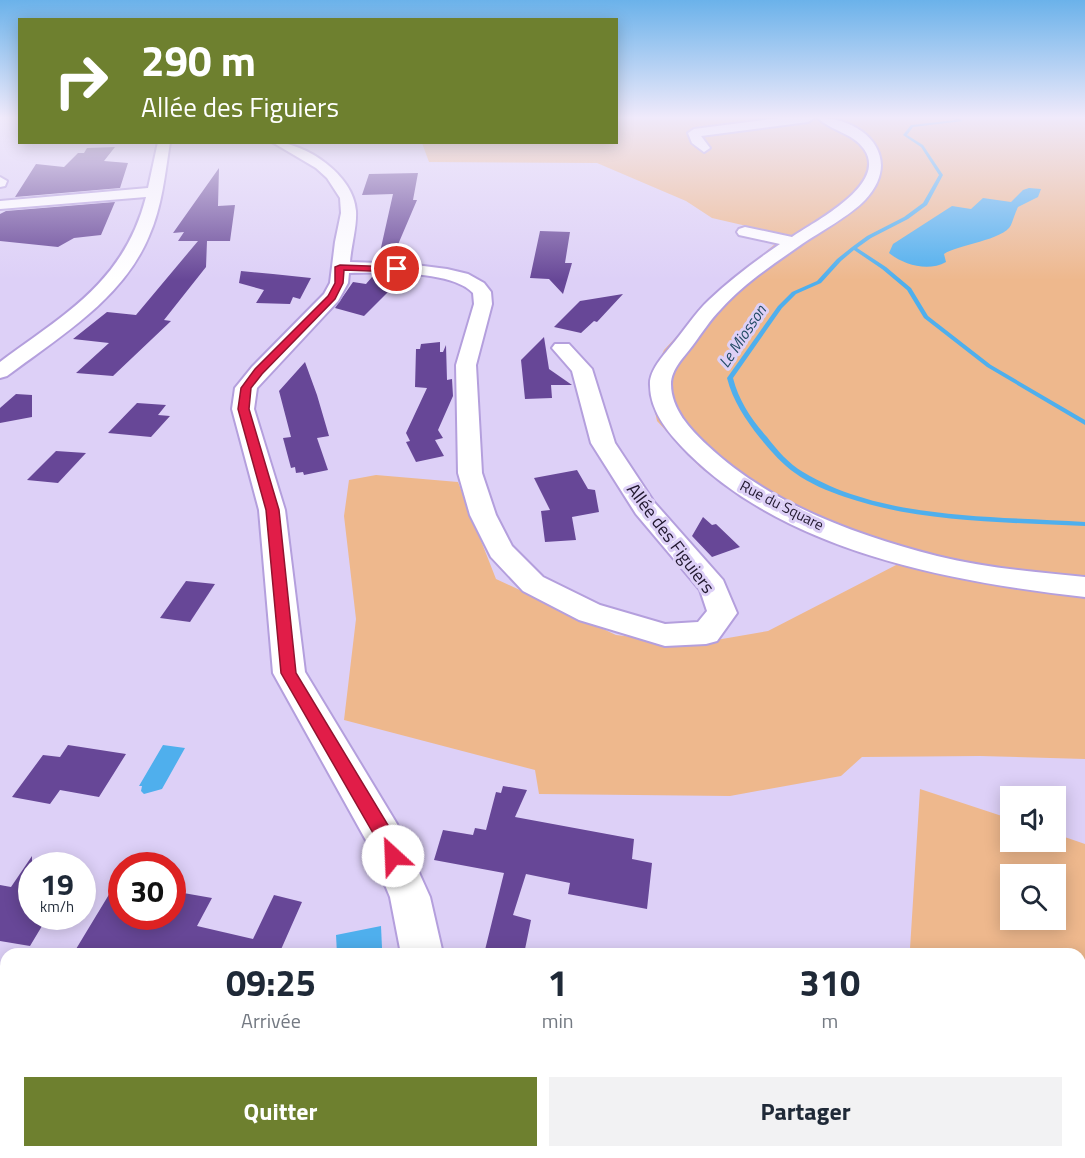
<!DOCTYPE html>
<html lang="fr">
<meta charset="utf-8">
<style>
body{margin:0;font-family:"Titillium Web",sans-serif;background:#f2f2f3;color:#1f2937;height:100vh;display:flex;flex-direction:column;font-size:22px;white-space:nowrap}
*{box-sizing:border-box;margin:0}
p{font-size:20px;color:#747a83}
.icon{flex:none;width:33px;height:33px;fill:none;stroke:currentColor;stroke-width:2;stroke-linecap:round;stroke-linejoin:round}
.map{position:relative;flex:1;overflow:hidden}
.side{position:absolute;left:0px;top:948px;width:1086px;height:210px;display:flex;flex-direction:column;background:#fff;border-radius:18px 18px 0 0;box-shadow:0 3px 15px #0003}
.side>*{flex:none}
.top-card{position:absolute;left:18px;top:18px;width:600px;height:126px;border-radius:0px;box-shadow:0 3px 15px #0003;background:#6e802f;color:#fff;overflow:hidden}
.fabs{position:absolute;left:1000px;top:786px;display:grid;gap:12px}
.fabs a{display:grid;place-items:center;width:66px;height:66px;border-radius:0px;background:#fff;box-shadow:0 3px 15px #0003;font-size:30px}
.speed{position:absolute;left:18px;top:852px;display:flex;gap:12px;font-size:30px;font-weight:700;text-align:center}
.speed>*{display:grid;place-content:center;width:78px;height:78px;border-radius:50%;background:#fff;box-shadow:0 3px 15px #0003;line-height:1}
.speed small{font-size:15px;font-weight:400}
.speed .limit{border:9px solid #d22;background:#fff;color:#111}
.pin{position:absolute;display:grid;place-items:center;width:51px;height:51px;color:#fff;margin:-26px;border:3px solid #fff;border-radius:50%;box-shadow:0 2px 6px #0007}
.me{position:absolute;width:66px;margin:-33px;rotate:335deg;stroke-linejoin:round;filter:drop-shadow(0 0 4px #0008)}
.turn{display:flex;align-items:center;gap:21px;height:126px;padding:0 24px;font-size:27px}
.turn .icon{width:78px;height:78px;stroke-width:2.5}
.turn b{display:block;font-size:42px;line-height:51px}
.eta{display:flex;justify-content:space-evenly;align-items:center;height:102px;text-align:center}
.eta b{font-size:36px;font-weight:700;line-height:42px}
.button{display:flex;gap:12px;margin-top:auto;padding:12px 24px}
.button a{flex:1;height:69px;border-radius:0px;background:#6e802f;color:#fff;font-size:24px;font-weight:700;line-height:69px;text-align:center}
.button a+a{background:#f2f2f3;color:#1f2937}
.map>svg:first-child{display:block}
.green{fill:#eeb88d;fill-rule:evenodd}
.water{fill:#4fafed}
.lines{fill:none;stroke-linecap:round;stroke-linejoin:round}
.stream{fill:#4fafed;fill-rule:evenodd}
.building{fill:#674797}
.minor-casing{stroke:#b49fdd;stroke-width:4}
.minor{fill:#fff;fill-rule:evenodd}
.route{fill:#e11d48;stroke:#92132f;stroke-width:1.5}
.labels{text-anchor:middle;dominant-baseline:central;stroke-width:6;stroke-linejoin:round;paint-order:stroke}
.far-street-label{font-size:15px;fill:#20172e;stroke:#ddd0f7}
.far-water-label{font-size:16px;font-style:italic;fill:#234b65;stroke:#ddd0f7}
.street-label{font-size:18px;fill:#20172e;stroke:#ddd0f7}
</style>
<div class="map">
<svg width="1085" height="1158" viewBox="0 0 1085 1158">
<rect width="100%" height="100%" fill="#ddd0f7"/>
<g class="green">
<path d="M617 118H1085V759L980 756 862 757 841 776 730 796 539 794 535 770 344 720 356 619 344 516 349 480 376 475 458 482 496 579 616 635 693 644 768 631 900 563 814 533 734 491 700 467 657 421 649 384 664 350 707 304 785 235 712 218 686 201 597 163 429 162 422 143H371L616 142Z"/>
<path d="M920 789 1011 819V842H1056V834L1085 844V1010L1080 1008V954H925L910 949ZM1056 874V920H1011V874Z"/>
<path d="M149 1152H221L261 1158H145Z"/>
</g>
<g class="water">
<path d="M1029 188 1041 189 1038 197 1018 207C1015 213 1013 220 1011 225 1004 240 957 245 944 254L946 262C928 272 904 265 889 253L893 244 952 206 971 209 983 198 1011 202 1023 190Z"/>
<path d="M163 745 185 748 162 789 144 794 141 791 142 786H139Z"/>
<path d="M381 926 382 948 354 954H337L336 935Z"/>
</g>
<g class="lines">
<path class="stream" d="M951 118H956L963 121 913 127 907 135 923 145 943 175 927 205 908 219 871 238 857 248 886 267 911 288 928 316 991 365 1085 420V425L987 367 924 318 907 290 882 269 854 250 841 261 821 283 796 294 782 308 733 378C739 401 751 419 767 437 777 450 789 464 803 472 882 520 995 516 1085 522V526C1005 522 921 523 845 497 828 491 810 484 795 473 782 464 770 450 760 438 745 419 733 401 727 378L778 306 792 292 817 281 837 259 852 247 867 236 904 217 923 203 939 175 921 147 903 135 911 125 956 120Z"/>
</g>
<g class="building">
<path d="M115 147 104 161 128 163 120 188 15 197 36 164 64 167 78 153H84L87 148Z"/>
<path d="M219 168 218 206 235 205 230 241H207L206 267 164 320 171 321 113 376 76 373 109 343 73 339 107 312 136 315 198 241H178L184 232 173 233Z"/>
<path d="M418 173 413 200H417L391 261H378L393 194 362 195 369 174Z"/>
<path d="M115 202 101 235 74 238 58 247 0 241V214L6 211Z"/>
<path d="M540 231 570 232 565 263H572L563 294 549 279 530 278Z"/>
<path d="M241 271 273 274 311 278 300 299 293 297 290 304 256 303 264 290 239 283Z"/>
<path d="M372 277 397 283 364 316 335 308 353 282 366 284Z"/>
<path d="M623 294 597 322 594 321 581 333 554 327 580 301Z"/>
<path d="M544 337 549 369 572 385H551L552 398 525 399 521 360Z"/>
<path d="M440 342V352H443L446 345 447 380 452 379 453 396 438 430 443 438 435 440 444 456 416 462 406 442 410 441 406 433 427 388 415 387 416 349H420L421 344Z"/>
<path d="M305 362 317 395 329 436 317 438 328 470 304 475 303 472 296 473 295 467 291 468 283 438 291 437 279 391Z"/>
<path d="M16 394 32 395V417L0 423V408Z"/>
<path d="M137 403 166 405 158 415 170 416 151 437 108 433Z"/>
<path d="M56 451 86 453 58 483 27 480Z"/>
<path d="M577 470 588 489 595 490 599 512 572 517 576 540 545 542 541 511 550 510 534 478Z"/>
<path d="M703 517 712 525 716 524 740 547 712 557 692 536Z"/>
<path d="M186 581 215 584 190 622 160 618Z"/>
<path d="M68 745 126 754 99 797 60 790 50 804 12 797 43 755 60 757Z"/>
<path d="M503 786 527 790 515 817 634 839 632 859 652 863 647 909 568 894 570 883 526 874 513 915 531 920 524 954H484L504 873 434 860 443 830 473 835 475 828 486 830 496 792 501 793Z"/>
<path d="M32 856V916H48L30 946 0 941V885L11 887Z"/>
<path d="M122 873V916H172V891L212 898 197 926 253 939 274 895 302 902 279 954H73Z"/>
</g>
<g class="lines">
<defs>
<g id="minor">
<path d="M780 118H814L808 122 701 136 710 148 704 152 692 143 688 133 694 129Z"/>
<path d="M818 118C865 118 904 158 865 200 851 215 820 232 802 244 774 264 744 283 721 309 710 320 702 333 693 345 685 356 671 369 671 384 671 409 690 429 707 445 768 503 855 535 937 556 985 568 1036 572 1085 577V597C952 582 788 552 689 454 671 436 650 413 650 385 649 371 663 356 671 346 684 331 695 313 709 300 731 279 755 261 780 244L739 235 737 232 739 229 745 227 792 237C815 221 889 184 864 149 853 133 831 131 818 118Z"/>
<path d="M158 142H170C165 174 162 207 149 236 123 299 59 337 7 376L0 378V362C66 313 124 282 146 197L0 209V201L148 188Z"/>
<path d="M272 142C305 142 354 175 356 211 357 227 351 246 350 262L408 264 447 269 468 274 484 283 491 292 492 304 476 365 482 473 496 515 512 546 543 577 600 605 665 624 698 622 707 611 700 590 636 514 591 443 572 371 552 348 555 344H569L592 369 615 443 654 502 723 580 737 613 717 641 706 644 665 646 579 620 523 591 491 557 470 515 458 473 456 365 474 304 473 293C452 270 379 272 349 273L348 283 338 301 257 388 254 409 285 510 305 672 397 824 430 897 443 954H401L390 897 368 844 273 673 259 510 232 409 235 388 252 367 324 294 330 283 335 242 341 213 340 198 327 178 316 168Z"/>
<path d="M0 177 7 181 5 186 0 187Z"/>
<path d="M0 1051 6 1052V1143L0 1145Z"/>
<path d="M384 1152H444L447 1158H387Z"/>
</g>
</defs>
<use href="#minor" class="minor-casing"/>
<use href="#minor" class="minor"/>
</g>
<linearGradient id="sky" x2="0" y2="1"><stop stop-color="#6bb2ea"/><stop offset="0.42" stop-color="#f0eafb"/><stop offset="1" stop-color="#f0eafb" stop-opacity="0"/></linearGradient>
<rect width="1085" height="280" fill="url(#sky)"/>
<path class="route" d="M340 265 397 267 401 269 397 272 344 270 343 283 335 299 262 374 251 388 249 409 279 510 296 673 391 830 402 856 400 863 393 865 386 863 377 840 281 673 266 510 238 409 241 388 255 369 328 296 335 283V267Z"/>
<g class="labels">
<g class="far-street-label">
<text transform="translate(782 505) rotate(27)">Rue du Square</text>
</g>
<g class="far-water-label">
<text transform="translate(742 336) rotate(-56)">Le Miosson</text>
</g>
<g class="street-label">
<text transform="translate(671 538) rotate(53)">Allée des Figuiers</text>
</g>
</g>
</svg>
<div class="fabs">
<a><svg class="icon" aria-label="sound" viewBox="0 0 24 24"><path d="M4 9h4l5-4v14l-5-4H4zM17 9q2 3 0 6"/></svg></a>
<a><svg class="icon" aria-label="search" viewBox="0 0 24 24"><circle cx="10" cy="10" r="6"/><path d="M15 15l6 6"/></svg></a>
</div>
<div class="speed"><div>19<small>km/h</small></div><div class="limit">30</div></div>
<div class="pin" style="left:397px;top:269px;background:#d93025"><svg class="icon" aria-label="arrive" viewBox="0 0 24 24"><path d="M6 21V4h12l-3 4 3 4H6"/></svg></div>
<svg class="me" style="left:393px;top:856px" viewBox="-20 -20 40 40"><circle r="19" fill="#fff"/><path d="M0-13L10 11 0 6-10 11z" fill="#e11d48"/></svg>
<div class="top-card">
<div class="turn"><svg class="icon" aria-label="right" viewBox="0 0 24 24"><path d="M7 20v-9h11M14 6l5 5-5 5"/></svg><div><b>290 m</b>Allée des Figuiers</div></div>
</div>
<section class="side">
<div class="eta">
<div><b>09:25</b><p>Arrivée</p></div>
<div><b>1</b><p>min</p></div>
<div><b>310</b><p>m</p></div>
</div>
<div class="button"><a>Quitter</a><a>Partager</a></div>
</section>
</div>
